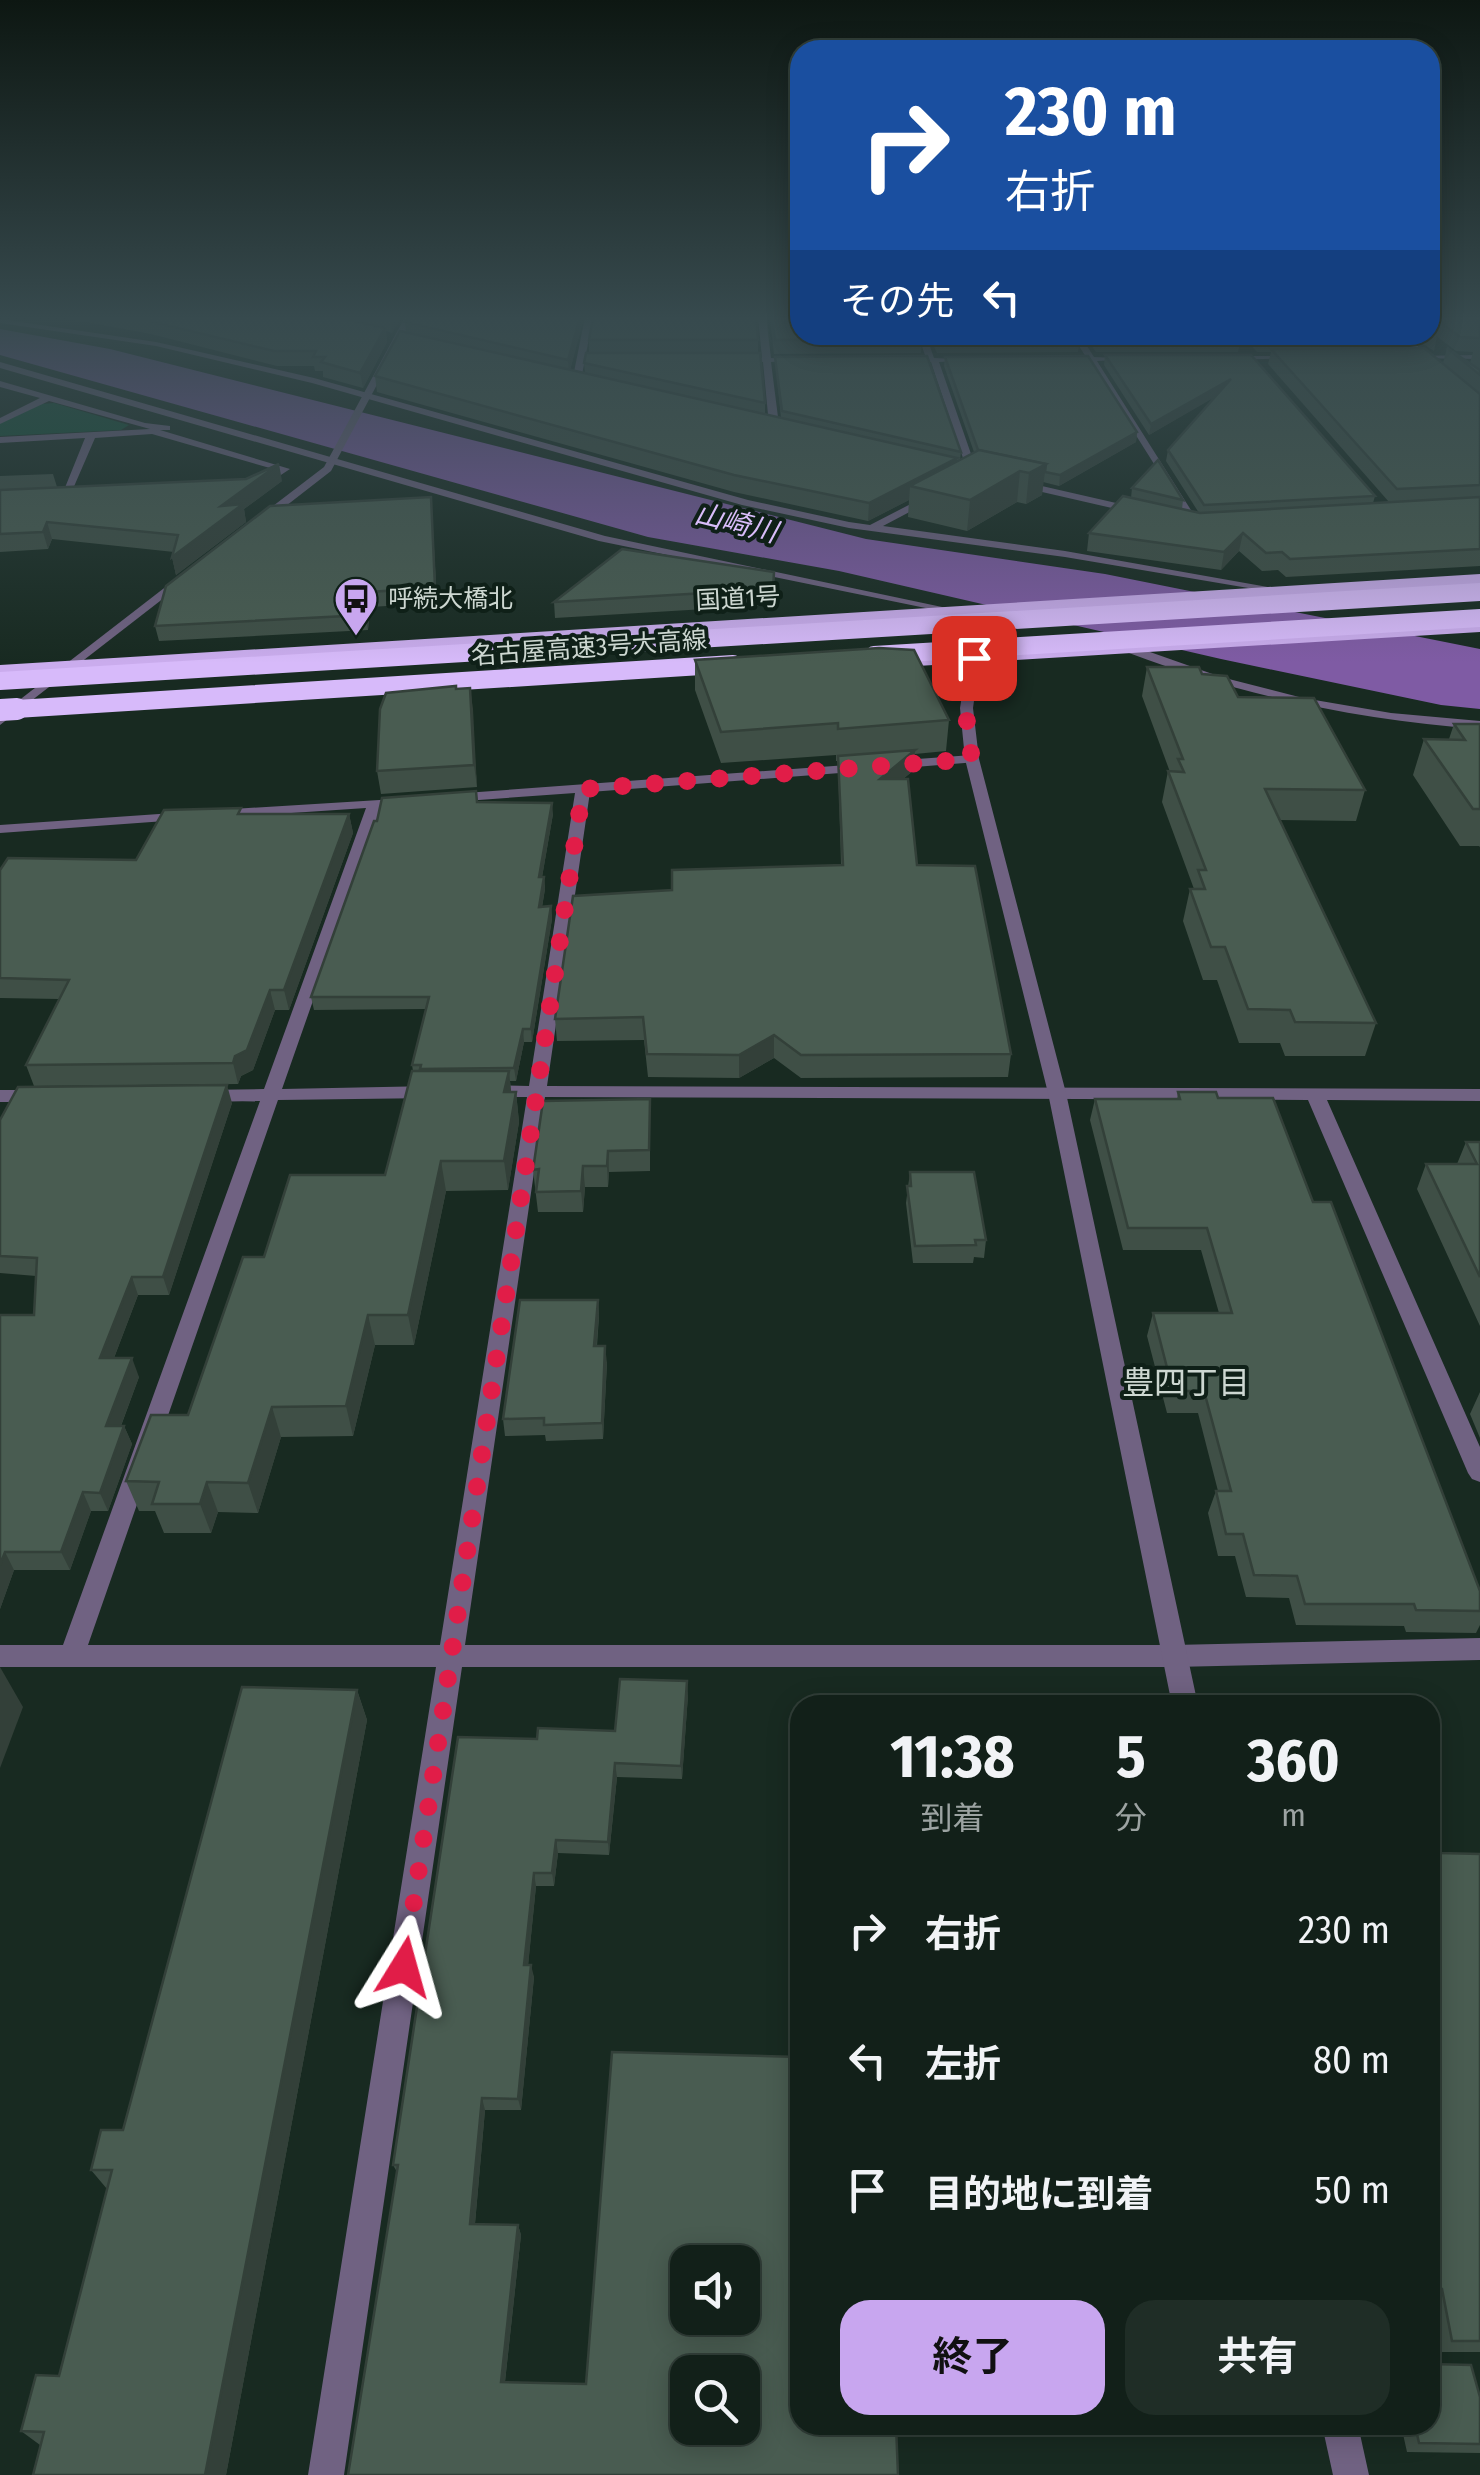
<!DOCTYPE html>
<html lang="ja">
<meta charset="utf-8">
<style>
body{margin:0;font-family:"Fira Sans Condensed","Noto Sans JP",sans-serif;background:#1f2d26;color:#f1f3f6;height:100vh;display:flex;flex-direction:column;font-size:38px;white-space:nowrap}
*{box-sizing:border-box;margin:0}
p{font-size:32px;color:#9ca3a2}
.icon{flex:none;width:55px;height:55px;fill:none;stroke:currentColor;stroke-width:2;stroke-linecap:round;stroke-linejoin:round}
.map{position:relative;flex:1;overflow:hidden}
.panel{position:absolute;left:790px;top:1695px;width:650px;height:740px;display:flex;flex-direction:column;background:#122019;border-radius:30px;box-shadow:0 5px 25px #0003,0 0 0 2px #313e38}
.panel>*{flex:none}
.hud{position:absolute;left:790px;top:40px;width:650px;height:305px;border-radius:30px;box-shadow:0 5px 25px #0003,0 0 0 2px #313e38;background:#1a4fa0;color:#fff;overflow:hidden}
.controls{position:absolute;left:670px;top:2245px;display:grid;gap:20px}
.controls a{display:grid;place-items:center;width:90px;height:90px;border-radius:20px;background:#122019;box-shadow:0 5px 25px #0003,0 0 0 2px #313e38;font-size:50px}
.pin{position:absolute;display:grid;place-items:center;width:85px;height:85px;color:#fff;margin:-42px;border-radius:20px;box-shadow:0 5px 15px #0006}
.me{position:absolute;width:110px;margin:-55px;rotate:8deg;stroke-linejoin:round;filter:drop-shadow(0 0 8px #0008)}
.turn{display:flex;align-items:center;gap:35px;height:210px;padding:0 50px;font-size:45px}
.turn .icon{width:130px;height:130px;stroke-width:2.5}
.turn b{display:block;font-size:70px;line-height:85px}
.then{display:flex;align-items:center;height:95px;padding:0 50px;background:#0003;gap:20px;font-size:38px}
.eta{display:flex;justify-content:space-evenly;align-items:center;height:170px;text-align:center}
.eta b{font-size:60px;font-weight:700;line-height:70px}
.action{display:flex;gap:20px;margin-top:auto;padding:20px 50px}
.action a{flex:1;height:115px;border-radius:30px;background:#c8a6ef;color:#111;font-size:40px;font-weight:700;line-height:115px;text-align:center}
.action a+a{background:#1f2d26;color:#f1f3f6}
ul{padding:0;list-style:none}
li{display:flex;align-items:center;gap:30px;height:130px;padding:0 50px}
li div{flex:1}
li b{display:block;font-size:38px}
li em{font-style:normal}
.map>svg:first-child{display:block}
.green{fill:#124f36}
.water{fill:#7f5ba4}
.lines{fill:none;stroke-linecap:round;stroke-linejoin:round}
.minor{fill:#706282;fill-rule:evenodd}
.tertiary{fill:#706282;fill-rule:evenodd}
.primary{fill:#bc9ee0;fill-rule:evenodd}
.trunk{fill:#caaced;fill-rule:evenodd}
.motorway-bridge-far1{stroke:#d7bafa;stroke-width:18}
.motorway-bridge{stroke:#d7bafa;stroke-width:22}
.wall{fill:#3f4f46}
.shaded-wall{fill:#334039}
.building{fill:#495c51;stroke:#334039;stroke-width:2.5;fill-rule:evenodd}
.route{stroke:#e11d48;stroke-width:18;stroke-dasharray:0 32.4}
.labels{text-anchor:middle;dominant-baseline:central;stroke-width:8;stroke-linejoin:round;paint-order:stroke}
.far-poi-label{font-size:25px;fill:#cdd7d1;stroke:#0f2018;text-anchor:start}
.far-street-label{font-size:25px;fill:#cdd7d1;stroke:#0f2018}
.far-water-label{font-size:28px;font-style:italic;fill:#d9bdfa;stroke:#0f2018}
.neighbourhood-label{font-size:32px;fill:#cdd7d1;stroke:#0f2018}
</style>
<div class="map">
<svg width="1480" height="2475" viewBox="0 0 1480 2475">
<rect width="100%" height="100%" fill="#182a21"/>
<path class="green" d="M54 403 129 425 121 430 0 436V423L41 404Z"/>
<path class="water" d="M0 329 110 349 866 539 1105 574 1480 649V709L1441 705 1221 659 839 571 648 537 0 355Z"/>
<g class="lines">
<g class="minor">
<path d="M585 317H593L581 380 595 383 592 388 572 382Z"/>
<path d="M758 317H766L771 358 806 360 771 362 779 425 774 428 769 425 763 362 732 360 762 358Z"/>
<path d="M0 319 156 342 314 378 748 500 849 522 870 525 932 493 936 498 883 526 1065 551 1290 591 1284 594 1065 557 849 528 742 505 312 383 156 346 0 323Z"/>
<path d="M918 335H926L934 358 976 360 939 362 978 474 969 479 961 477 968 473 931 362 897 360 926 358Z"/>
<path d="M1072 335H1080L1094 357 1136 359 1097 361 1201 526 1192 524 1089 361 1062 359 1086 357Z"/>
<path d="M1480 355V359L1407 358 1411 356Z"/>
<path d="M1231 356H1297L1301 358 1228 360Z"/>
<path d="M0 362 605 536 961 611 955 614 599 541 0 368Z"/>
<path d="M0 381 145 423 170 426V430H160L290 469 261 488 257 483 277 470 152 434 95 438 69 498 60 500 85 438 0 443V437L150 429 49 401 0 424V418L40 398 0 387Z"/>
<path d="M1020 481 1138 508 1143 511 1138 514 1016 486Z"/>
<path d="M1133 646 1221 677 1303 698 1391 713 1480 721V729C1359 720 1243 696 1129 653L1127 650Z"/>
<path d="M972 755 979 759 977 762 890 769 883 765 890 761Z"/>
<path d="M861 764 868 768 866 771 590 792 547 1086 1480 1089V1101L1327 1100 1480 1447V1482L1472 1479 1468 1473 1308 1100 545 1097 465 1645H1174L1480 1638V1660L1174 1667H462L344 2475H308L436 1667H0V1645H63L260 1101 202 1102 193 1096 202 1090 264 1089 366 808 217 818 210 814 217 810 412 798V804L381 807 282 1089 433 1086 442 1092 433 1098 278 1100 88 1645H440L527 1097H487L478 1091 487 1085 529 1086 575 793 451 802 444 798 451 794Z"/>
<path d="M188 812 195 816 193 819 0 833V825Z"/>
<path d="M0 1090H38L47 1096 38 1102H0Z"/>
</g>
<g class="tertiary">
<path d="M405 317H413L331 471 264 523H256V519L324 467Z"/>
<path d="M181 575 191 577 0 725V715Z"/>
<path d="M974 654 980 658 973 708 979 759 1066 1093 1198 1705H1172L1048 1093 965 759 960 708 968 658Z"/>
<path d="M1322 2425H1358L1369 2475H1333Z"/>
</g>
<path class="primary" d="M1393 335H1404L1480 399V408Z"/>
<g class="trunk">
<path d="M1480 574V584L0 675V665Z"/>
<path d="M1480 622V632L900 667 892 662 900 657Z"/>
</g>
<g class="motorway-bridge-far1">
<path d="M874 655 1480 618"/>
<path d="M0 681 1480 592"/>
<path d="M0 710 733 664"/>
</g>
<path class="motorway-bridge" d="M0 710 17 709"/>
</g>
<g class="wall">
<path d="M59 317H401L392 333 386 331 387 342 363 388 323 377V371H315L314 366H277L151 334Z"/>
<path d="M584 317 570 370 585 373 584 363 589 353V340H758V353L765 403V414L781 418 775 357 961 452 960 460 974 452 944 366 945 357 1137 432 1136 442 1059 486 1043 482 1042 495 1026 504 1017 502 967 531 908 517 909 500 868 521 734 492 377 392 375 376 406 332 405 322Z"/>
<path d="M770 317H800L922 339 921 353 774 354Z"/>
<path d="M1430 317H1480V566L1286 577 1278 570 1262 571 1239 551 1221 570 1087 551 1089 533 1131 498 1132 488 1183 500 1182 509 1199 513 1166 461 1168 450 1214 397 1149 435 1104 365 1105 355H1251L1375 496 1373 503 1389 502 1268 364 1271 352H1257L1242 335H1408L1411 337 1408 349 1443 363 1447 348 1470 363 1473 352 1456 351 1435 335 1437 337 1434 351 1410 335H1430Z"/>
<path d="M929 335H1078L1080 338 1078 352 937 353Z"/>
<path d="M1084 335H1238L1241 338 1238 352H1096Z"/>
<path d="M53 474 57 487 282 481 244 509 246 522 176 575 172 557 174 552 52 539 48 549 0 552V476Z"/>
<path d="M432 511 437 603 370 607 368 630 159 641 155 626Z"/>
<path d="M774 572 773 605 555 618 554 602Z"/>
<path d="M695 660 949 720 946 751 915 754 914 770 903 779 917 865 1011 1054 1008 1077 801 1078 774 1058 739 1078 648 1077 644 1040 557 1041 555 1019 672 890 841 865 838 761H836V755L721 763 695 690Z"/>
<path d="M1147 667 1202 674 1238 697 1365 790 1356 821 1279 820 1376 1023 1365 1056H1285L1280 1043H1239L1217 980H1203L1183 921 1190 889H1194L1162 802 1168 771 1170 772 1142 696Z"/>
<path d="M470 688 477 787 381 794 377 771 456 689Z"/>
<path d="M1454 724H1480V847L1479 846H1460L1413 775 1424 739H1449Z"/>
<path d="M478 802 553 814 542 877H544L545 889 542 907 551 906 552 919 532 1042H524L516 1081H510L511 1092H516L519 1122 508 1190 446 1191 414 1345H375L353 1436 281 1437 258 1513 218 1512 211 1533H164L155 1511H139L126 1481 188 1415 264 1257 385 1175 413 1071 412 1065 426 1009 314 1010 311 997Z"/>
<path d="M242 814H349L353 833 289 1010H275L253 1070 241 1076 238 1084 34 1086 26 1065 59 999 0 998V870L136 860Z"/>
<path d="M1178 1092 1218 1098 1313 1202 1480 1591V1625L1476 1633 1406 1632 1404 1626 1296 1625 1289 1598 1246 1597 1235 1556H1218L1208 1513 1216 1491H1218L1198 1413H1167L1147 1336 1153 1313H1219L1201 1250H1123L1090 1120 1095 1099H1177Z"/>
<path d="M650 1099V1171L609 1172 608 1187H585L583 1212H538L533 1170Z"/>
<path d="M232 1103 169 1295H138L114 1358 139 1377 121 1426H124L132 1444 108 1511H91L70 1570H14L0 1609V1315H34L36 1276 0 1273V1120Z"/>
<path d="M1466 1142H1480V1326L1417 1189 1426 1164H1457Z"/>
<path d="M910 1172 986 1240 984 1258 974 1257 973 1263H913L906 1203Z"/>
<path d="M598 1300 599 1316 597 1346 607 1363 603 1439 546 1441 545 1435 505 1436 503 1419Z"/>
<path d="M1480 1392V1438L1470 1414Z"/>
<path d="M357 1690 367 1720 226 2475H33L40 2445 21 2431 59 2376 107 2189 91 2170 123 2130Z"/>
<path d="M688 1695 682 1779 617 1777 609 1855 558 1853 554 1886H536L528 1965 534 1977 521 2110H485L475 2224 518 2225 521 2235 505 2382 800 2425 348 2475 397 2172 393 2165 537 1739 615 1731Z"/>
<path d="M1430 1822 1440 1853 1480 1854V2352H1439L1430 2301Z"/>
<path d="M1480 2397V2453L1407 2452 1401 2425H1430Z"/>
</g>
<g class="shaded-wall">
<path d="M30 317H54L31 320Z"/>
<path d="M391 317H401L392 333 390 319Z"/>
<path d="M580 317H584L569 374 568 360Z"/>
<path d="M385 328 387 342 363 388 360 373Z"/>
<path d="M1231 379 1229 389 1149 435 1151 424Z"/>
<path d="M1137 432 1136 442 1059 486 1060 475Z"/>
<path d="M957 458 955 475 910 486 909 500 868 521 869 503Z"/>
<path d="M279 464 282 481 244 509 246 522 176 575 172 557 221 506Z"/>
<path d="M1046 464 1042 495 1026 504 1029 473Z"/>
<path d="M1020 471 1017 502 967 531 970 500Z"/>
<path d="M431 497 432 511 437 603 435 588Z"/>
<path d="M47 522 52 539 48 549 43 532Z"/>
<path d="M1243 533 1239 551 1221 570 1224 552Z"/>
<path d="M368 592 370 607 368 630 365 615Z"/>
<path d="M470 688 473 709 477 787 474 765Z"/>
<path d="M915 750 914 770 878 799 880 779Z"/>
<path d="M552 803 553 814 540 889 539 877Z"/>
<path d="M349 814 353 833 289 1010 284 990Z"/>
<path d="M544 877 545 889 540 919 539 907Z"/>
<path d="M551 906 552 919 532 1042 531 1029Z"/>
<path d="M270 990 275 1010 253 1070 241 1076 238 1084 233 1063 235 1056Z"/>
<path d="M523 1029 524 1042 516 1081 514 1068Z"/>
<path d="M774 1035V1058L739 1078V1055Z"/>
<path d="M509 1071 512 1100 504 1092Z"/>
<path d="M227 1085 232 1103 169 1295 163 1277Z"/>
<path d="M516 1092 519 1122 508 1190 504 1161Z"/>
<path d="M608 1151 609 1172 608 1187 607 1166Z"/>
<path d="M441 1161 446 1191 414 1345 408 1315Z"/>
<path d="M583 1166 585 1187 583 1212 581 1191Z"/>
<path d="M132 1277 138 1295 107 1376 100 1358Z"/>
<path d="M598 1300 599 1316 595 1363 594 1346Z"/>
<path d="M368 1315 375 1345 353 1436 346 1406Z"/>
<path d="M605 1346 607 1363 603 1439 602 1423Z"/>
<path d="M132 1358 139 1377 114 1444 106 1426Z"/>
<path d="M272 1407 281 1437 258 1513 248 1483Z"/>
<path d="M124 1426 132 1444 108 1511 100 1493Z"/>
<path d="M207 1482 218 1512 211 1533 200 1504Z"/>
<path d="M83 1492 91 1511 70 1570 61 1552Z"/>
<path d="M5 1552 14 1570 0 1609V1565Z"/>
<path d="M0 1667 23 1707 0 1768Z"/>
<path d="M687 1681 688 1695 682 1779 681 1766Z"/>
<path d="M357 1690 367 1720 226 2475H205Z"/>
<path d="M615 1763 617 1777 609 1855 608 1842Z"/>
<path d="M556 1840 558 1853 554 1886 552 1873Z"/>
<path d="M534 1873 536 1886 527 1977 524 1965Z"/>
<path d="M531 1965 534 1977 521 2110 518 2099Z"/>
<path d="M482 2098 485 2110 474 2234 470 2224Z"/>
<path d="M518 2225 521 2235 504 2390 501 2382Z"/>
</g>
<g class="building">
<path d="M132 317H336L385 328 360 373 321 362 325 357H313L316 351H274Z"/>
<path d="M408 317H580L568 360 405 322Z"/>
<path d="M593 317H756L758 340H589Z"/>
<path d="M772 317H800V335H920L922 339 775 340Z"/>
<path d="M1430 317H1480V338L1460 337 1434 317 1430 318Z"/>
<path d="M400 331 957 458 869 503 734 475 375 376Z"/>
<path d="M936 335H1078L1080 338 938 339Z"/>
<path d="M1096 335H1238L1241 338H1098Z"/>
<path d="M1257 335H1408L1411 337 1260 338Z"/>
<path d="M1424 348 1480 394V485L1397 489 1271 349Z"/>
<path d="M1447 348 1480 370V375Z"/>
<path d="M586 353H760L765 403 584 363Z"/>
<path d="M1105 355H1251L1375 496 1204 505 1168 450 1231 379 1151 424Z"/>
<path d="M927 356 961 452 782 411 775 357Z"/>
<path d="M1088 356 1137 432 1060 475 1045 472 1046 464 978 450 945 357Z"/>
<path d="M979 450 1046 464 1029 473 1020 471 970 500 910 486Z"/>
<path d="M1158 460 1183 500 1132 488Z"/>
<path d="M279 464 221 506 243 504 172 557 178 535 47 522 43 532 0 534V490L246 479Z"/>
<path d="M1123 496 1200 513 1480 497V549L1290 559 1282 552 1266 553 1243 533 1224 552 1089 533Z"/>
<path d="M431 497 435 588 368 592 365 615 155 626 166 586 270 506Z"/>
<path d="M622 549 774 572 773 589 554 602Z"/>
<path d="M879 648 914 650 949 720 838 729V723L721 732 695 660Z"/>
<path d="M1147 667H1199L1202 674 1227 676 1238 697 1314 698 1365 790 1265 789 1376 1023 1295 1022 1290 1010 1248 1009 1225 947H1211L1190 889H1205L1198 870H1206L1168 771 1184 772 1178 759H1183Z"/>
<path d="M456 686V689L470 688 474 765 377 771 380 709 386 693Z"/>
<path d="M1454 724H1480V809H1473L1424 739 1465 740Z"/>
<path d="M915 750 880 779H908L917 865 975 866 1011 1054 801 1055 774 1035 739 1055 647 1054 643 1017 555 1019 573 896 672 890V870L843 865 838 756Z"/>
<path d="M476 791 477 802 552 803 539 877H544L539 907 551 906 531 1029H523L514 1068 420 1069 421 1065H412L429 997H311L374 821H377L382 798Z"/>
<path d="M241 808 238 814H349L284 990H270L247 1050 235 1056 233 1063 26 1065 69 980 0 978V870L8 858 136 860 164 810Z"/>
<path d="M412 1071H509L504 1092H516L504 1161H441L408 1315H368L346 1406 272 1407 248 1483 207 1482 200 1504H152L159 1482 126 1481 151 1415H188L243 1257H264L290 1175H385Z"/>
<path d="M227 1085 163 1277H132L100 1358H132L106 1426H124L100 1493 83 1492 61 1552H5L0 1565V1315H34L37 1258 0 1256V1120L18 1087Z"/>
<path d="M1178 1092H1216L1218 1098H1273L1313 1202H1331L1480 1591V1611L1416 1610 1414 1604H1305L1297 1576 1254 1575 1243 1534H1226L1216 1491H1231L1204 1391H1173L1153 1313H1232L1207 1228H1128L1095 1099H1180Z"/>
<path d="M650 1099 649 1150 608 1151 607 1166H583L581 1191 536 1192 539 1169 533 1170 543 1101Z"/>
<path d="M1466 1142H1480V1277L1426 1164H1477Z"/>
<path d="M910 1172H974L986 1240H975L976 1245 915 1246 907 1186H911Z"/>
<path d="M520 1300H598L594 1346H605L602 1423 544 1425V1418L503 1419Z"/>
<path d="M620 1679 687 1681 681 1766 615 1763 608 1842 556 1840 552 1873H534L524 1965H531L518 2099 482 2098 470 2224 518 2225 501 2382 586 2384 612 2052 800 2057V2425H896L898 2475H348L398 2165H393L458 1737 537 1739 538 1728 615 1731ZM688 2262H742V2318H688ZM688 2372H742V2428H688Z"/>
<path d="M242 1687 357 1690 205 2475H33L44 2432 21 2431 36 2375 59 2376 112 2170H91L101 2130H123Z"/>
<path d="M822 1695 1100 1696 1102 1705H822Z"/>
<path d="M1233 1698 1311 1699 1313 1705H1235Z"/>
<path d="M1430 1822 1440 1853 1480 1854V2341H1452L1442 2289H1430Z"/>
<path d="M1430 2364 1471 2365 1480 2397V2444L1419 2443 1415 2425H1430Z"/>
</g>
<linearGradient id="sky" x2="0" y2="1"><stop stop-color="#0d1712"/><stop offset="0.48" stop-color="#374a4e"/><stop offset="1" stop-color="#374a4e" stop-opacity="0"/></linearGradient>
<rect width="1480" height="663" fill="url(#sky)"/>
<g class="lines">
<path class="route" d="M404 1967 583 789 972 759C966 723 962 693 974 658"/>
</g>
<defs>
<symbol id="bus-pin" viewBox="-11 -11 22 30"><path d="M0 17L-7.5 6A9.5 9.5 0 1 1 7.5 6Z" fill="#c8a6ef" stroke="#0f2018"/><path d="M-5-6H5V4H4V6H2V4H-2V6H-4V4H-5ZM-3.5-4V0h7V-4ZM-3.5 1.2v1.5H-2V1.2ZM2 1.2v1.5H3.5V1.2Z" fill="#111"/></symbol>
</defs>
<g fill-rule="evenodd">
<use href="#bus-pin" x="331" y="574" width="50" height="68"/>
</g>
<g class="labels">
<g class="far-poi-label">
<text x="388" y="599">呼続大橋北</text>
</g>
<g class="far-street-label">
<text transform="translate(738 599) rotate(-3)">国道1号</text>
<text transform="translate(589 648) rotate(-4)">名古屋高速3号大高線</text>
</g>
<g class="far-water-label">
<text transform="translate(736 523) rotate(14)">山崎川</text>
</g>
<g class="neighbourhood-label">
<text x="1186" y="1383">豊四丁目</text>
</g>
</g>
</svg>
<div class="controls">
<a><svg class="icon" aria-label="sound" viewBox="0 0 24 24"><path d="M4 9h4l5-4v14l-5-4H4zM17 9q2 3 0 6"/></svg></a>
<a><svg class="icon" aria-label="search" viewBox="0 0 24 24"><circle cx="10" cy="10" r="6"/><path d="M15 15l6 6"/></svg></a>
</div>
<div class="pin" style="left:974px;top:658px;background:#d93025"><svg class="icon" aria-label="arrive" viewBox="0 0 24 24"><path d="M6 21V4h12l-3 4 3 4H6"/></svg></div>
<svg class="me" style="left:404px;top:1967px" viewBox="-20 -20 40 40"><path d="M0-17L14 15 0 8-14 15z" fill="#e11d48" stroke="#fff" stroke-width="4"/></svg>
<div class="hud">
<div class="turn"><svg class="icon" aria-label="right" viewBox="0 0 24 24"><path d="M7 20v-9h11M14 6l5 5-5 5"/></svg><div><b>230 m</b>右折</div></div>
<div class="then">その先<svg class="icon" aria-label="left" viewBox="0 0 24 24"><path d="M17 20v-9H6M10 6l-5 5 5 5"/></svg></div>
</div>
<section class="panel">
<div class="eta">
<div><b>11:38</b><p>到着</p></div>
<div><b>5</b><p>分</p></div>
<div><b>360</b><p>m</p></div>
</div>
<ul>
<li><svg class="icon" aria-label="right" viewBox="0 0 24 24"><path d="M7 20v-9h11M14 6l5 5-5 5"/></svg><div><b>右折</b></div><em>230 m</em></li>
<li><svg class="icon" aria-label="left" viewBox="0 0 24 24"><path d="M17 20v-9H6M10 6l-5 5 5 5"/></svg><div><b>左折</b></div><em>80 m</em></li>
<li><svg class="icon" aria-label="arrive" viewBox="0 0 24 24"><path d="M6 21V4h12l-3 4 3 4H6"/></svg><div><b>目的地に到着</b></div><em>50 m</em></li>
</ul>
<div class="action"><a>終了</a><a>共有</a></div>
</section>
</div>
